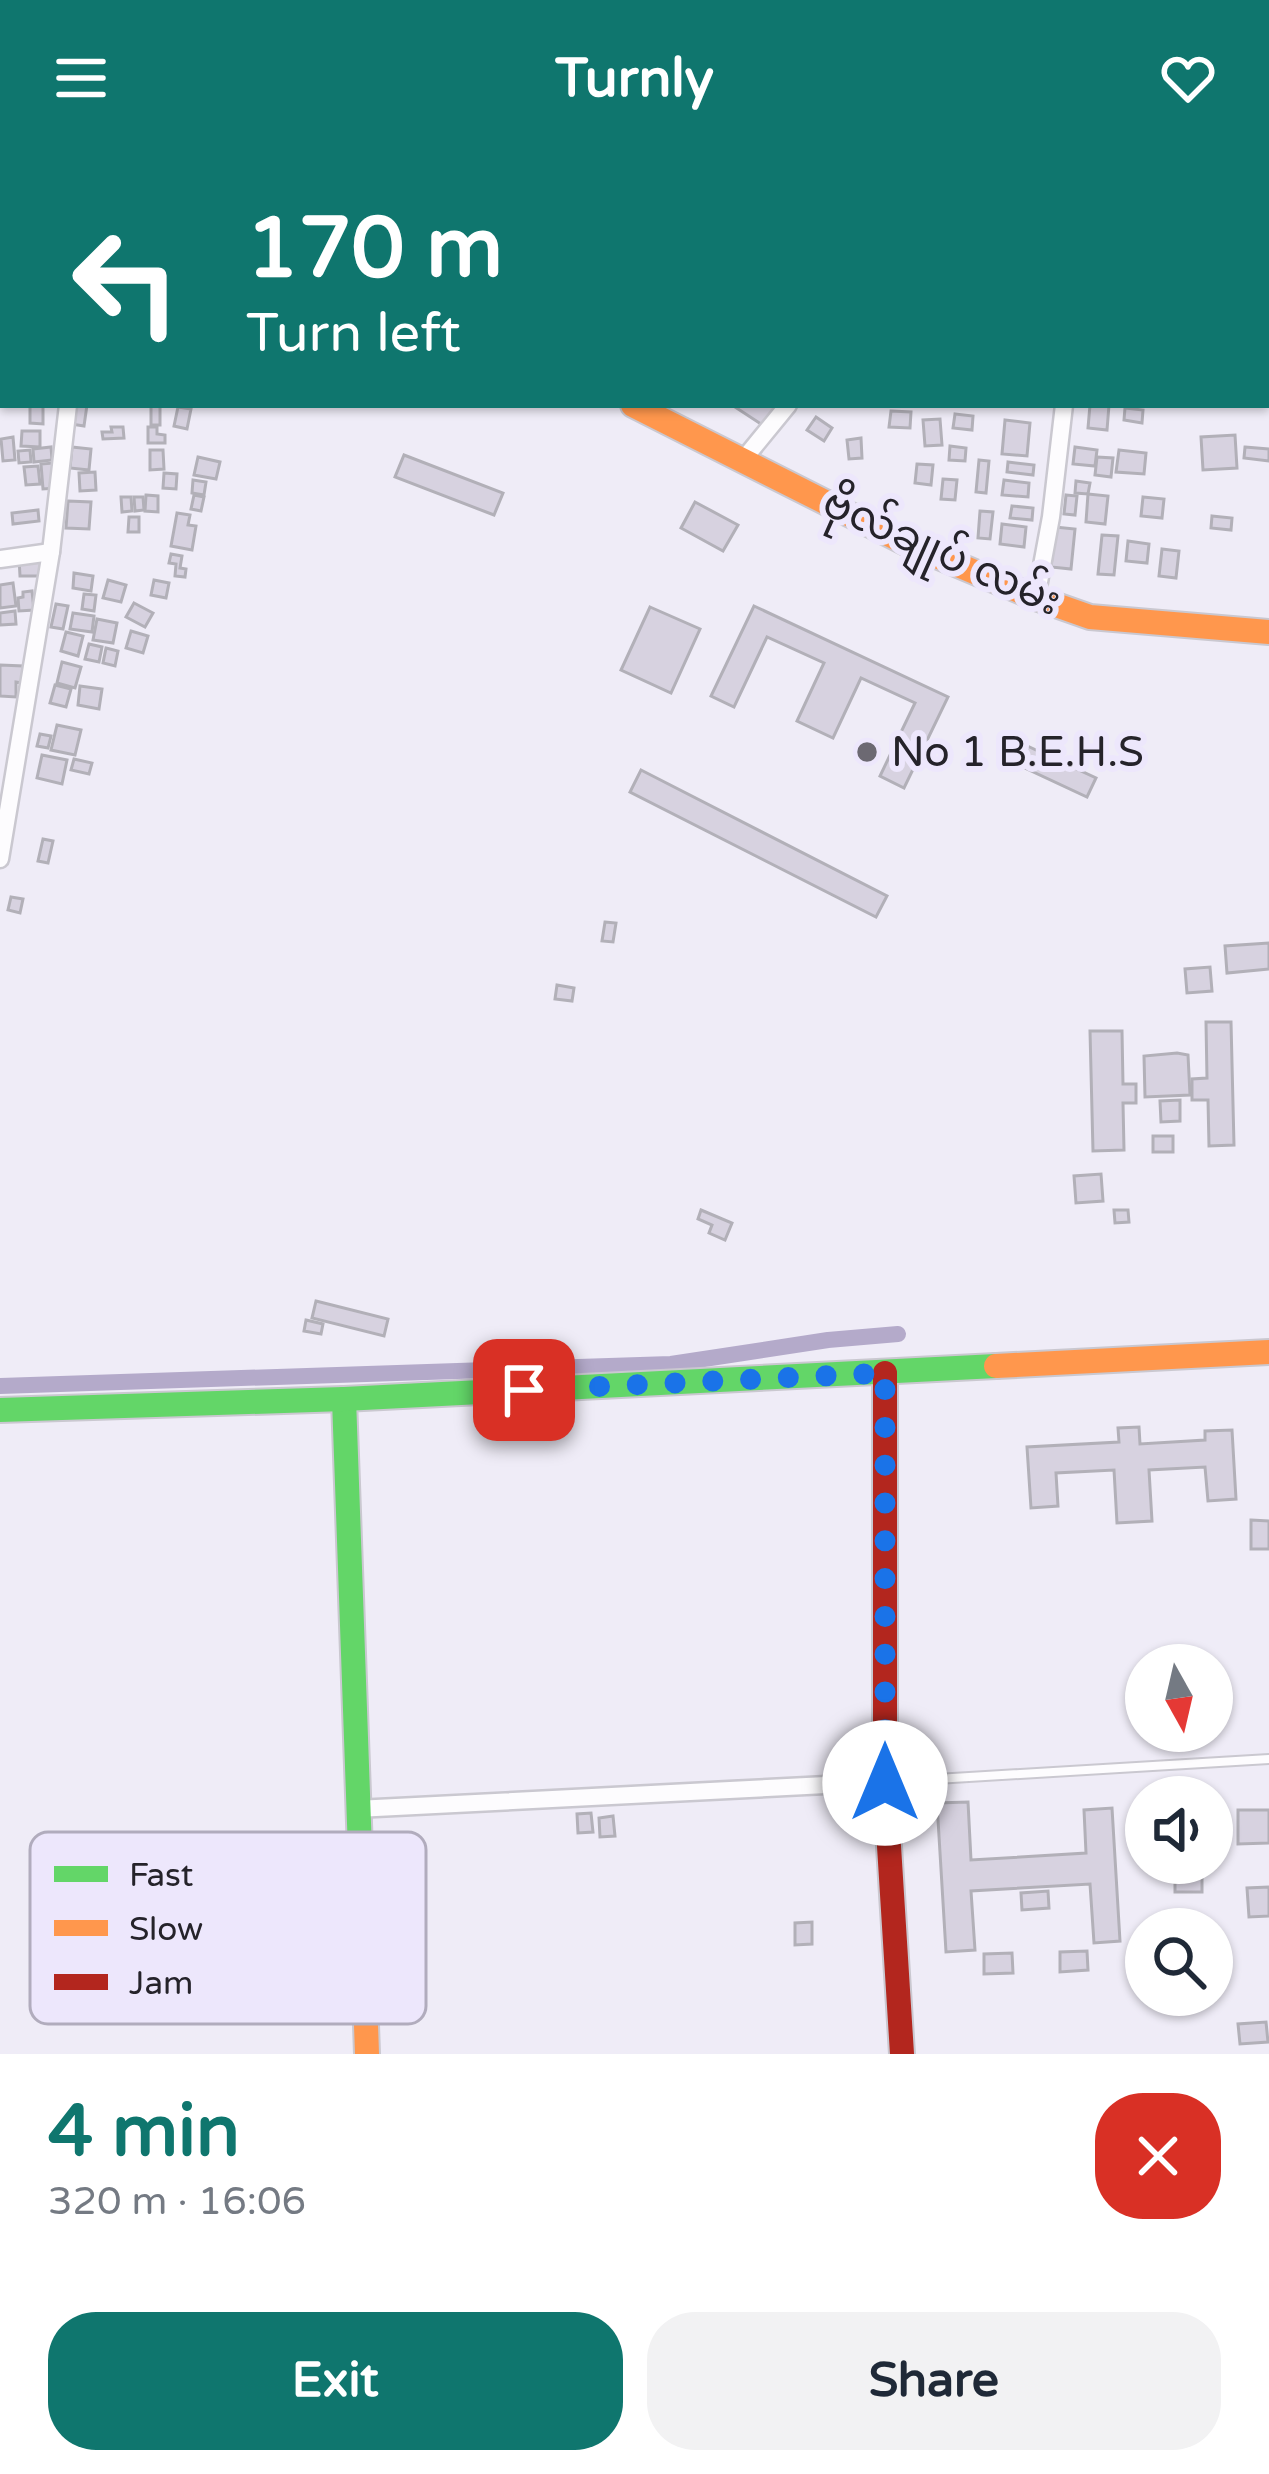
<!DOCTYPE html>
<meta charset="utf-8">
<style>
body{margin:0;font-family:"Varela Round","Noto Sans Myanmar",sans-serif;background:#f2f2f3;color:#1f2937;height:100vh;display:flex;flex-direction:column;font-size:45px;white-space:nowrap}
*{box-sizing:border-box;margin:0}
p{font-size:39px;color:#747a83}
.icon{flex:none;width:66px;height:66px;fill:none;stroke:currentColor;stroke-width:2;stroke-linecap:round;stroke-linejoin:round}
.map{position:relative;height:1898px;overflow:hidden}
.side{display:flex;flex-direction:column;background:#fff;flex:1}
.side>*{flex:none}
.guide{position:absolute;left:0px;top:0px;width:1269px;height:252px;box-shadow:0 3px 9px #0004;background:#0f766e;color:#fff;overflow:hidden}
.needle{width:78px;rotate:172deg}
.controls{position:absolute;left:1125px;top:1488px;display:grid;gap:24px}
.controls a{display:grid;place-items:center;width:108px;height:108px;border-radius:50%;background:#fff;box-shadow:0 3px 9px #0004;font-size:60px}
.pin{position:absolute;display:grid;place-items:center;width:102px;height:102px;color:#fff;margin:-51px;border-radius:24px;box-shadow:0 6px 18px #0006}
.me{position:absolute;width:132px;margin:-66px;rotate:0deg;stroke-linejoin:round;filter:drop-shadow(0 0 9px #0008)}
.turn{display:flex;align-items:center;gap:42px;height:252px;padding:0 48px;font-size:54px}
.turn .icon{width:156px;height:156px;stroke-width:2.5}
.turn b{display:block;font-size:84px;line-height:102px}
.round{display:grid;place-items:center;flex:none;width:126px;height:126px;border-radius:48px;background:#f2f2f3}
.summary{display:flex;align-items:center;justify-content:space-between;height:204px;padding:0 48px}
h1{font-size:72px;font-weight:700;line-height:90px;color:#0f766e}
.button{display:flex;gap:24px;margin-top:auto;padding:24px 48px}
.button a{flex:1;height:138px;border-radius:48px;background:#0f766e;color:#fff;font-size:48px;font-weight:700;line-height:138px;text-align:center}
.button a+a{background:#f2f2f3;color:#1f2937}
header{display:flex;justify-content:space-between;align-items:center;height:156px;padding:0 48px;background:#0f766e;color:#fff;font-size:54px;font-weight:700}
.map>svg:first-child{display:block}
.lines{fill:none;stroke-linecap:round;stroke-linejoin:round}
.canal{stroke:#b4aaca;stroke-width:16}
.building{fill:#d7d2e0;stroke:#b2b0b8;stroke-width:3}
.lane-casing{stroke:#cac8d0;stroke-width:12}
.street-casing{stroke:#cac8d0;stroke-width:21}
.fast-casing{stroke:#cac8d0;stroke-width:28}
.slow-casing{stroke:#cac8d0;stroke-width:28}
.jam-casing{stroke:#cac8d0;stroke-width:28}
.lane{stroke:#fdfcfe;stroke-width:8}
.street{stroke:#fdfcfe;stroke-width:16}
.fast{stroke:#63d668;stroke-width:24}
.slow{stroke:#ff974d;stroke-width:24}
.jam{stroke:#b3261e;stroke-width:24}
.route{stroke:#1a73e8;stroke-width:21;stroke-dasharray:0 37.8}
.poi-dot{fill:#6c6972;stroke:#ede7fc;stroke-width:4.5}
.labels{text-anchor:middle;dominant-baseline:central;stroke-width:12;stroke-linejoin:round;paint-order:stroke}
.street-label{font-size:42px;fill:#25232a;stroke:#ede7fc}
.poi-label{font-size:42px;fill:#25232a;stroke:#ede7fc;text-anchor:start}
.key{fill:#ede7fc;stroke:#b1acbd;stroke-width:3}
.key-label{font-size:33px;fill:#25232a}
</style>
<header><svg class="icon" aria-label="menu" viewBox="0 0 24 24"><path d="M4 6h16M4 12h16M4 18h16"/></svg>Turnly<svg class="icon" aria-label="heart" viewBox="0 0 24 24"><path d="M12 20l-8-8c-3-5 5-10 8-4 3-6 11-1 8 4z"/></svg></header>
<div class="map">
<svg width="1269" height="1898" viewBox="0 0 1269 1898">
<rect width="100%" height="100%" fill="#efecf7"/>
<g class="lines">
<path class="canal" d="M0 1230 671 1208 828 1184 898 1178"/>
</g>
<g class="building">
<path d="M30 249H43V268L30 267Z"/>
<path d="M73 249H87L84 270 71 268Z"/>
<rect x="151" y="249" width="9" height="20"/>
<path d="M732 249H778L764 270Z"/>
<path d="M1090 249H1109L1107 274 1088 272Z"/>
<path d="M178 251 191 253 187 273 174 270Z"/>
<path d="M1125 252 1143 254 1142 267 1124 264Z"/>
<path d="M891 255 911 256 910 272 889 271Z"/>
<path d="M955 258 973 260 972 274 953 272Z"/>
<path d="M816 261 832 272 824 285 807 274Z"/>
<path d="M940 263 942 289 925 290 923 264Z"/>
<path d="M1005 264 1030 267 1027 300 1002 298Z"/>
<path d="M111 271H123L124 282 103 283 102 276H112Z"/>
<path d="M148 271H157V278L165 279V287H148Z"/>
<path d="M22 275H40V291L21 290Z"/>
<path d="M1235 279 1237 312 1203 314 1201 281Z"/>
<path d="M13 281 15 304 3 305 1 283Z"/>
<path d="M861 282 862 302 849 303 847 284Z"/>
<path d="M950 290 966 292 965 305 949 304Z"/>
<path d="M51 291 52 304 34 306 33 293Z"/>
<path d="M72 291 91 293 89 314 70 312Z"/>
<path d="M1075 291 1097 294 1095 310 1073 308Z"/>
<path d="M1245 291 1269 293V305L1244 302Z"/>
<path d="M30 294 31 306 19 307 18 295Z"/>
<path d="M150 294H163L164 313 150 314Z"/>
<path d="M1119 294 1146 297 1144 318 1116 316Z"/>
<path d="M404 299 503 337 494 359 395 321Z"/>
<path d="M198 301 220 306 216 323 194 319Z"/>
<path d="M1097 301 1113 302 1111 321 1095 319Z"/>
<path d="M979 304 989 305 986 337 976 336Z"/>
<path d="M1008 306 1034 309 1033 319 1007 316Z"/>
<path d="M53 307 56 332 43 333 41 308Z"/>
<path d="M917 308 933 309 931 329 915 327Z"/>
<path d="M38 310 40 328 26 329 24 311Z"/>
<path d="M95 316 96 334 80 335 79 317Z"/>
<path d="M164 317 177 318 176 333 163 332Z"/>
<path d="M943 323 957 324 955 344 941 343Z"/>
<path d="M193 324 206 326 204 339 192 337Z"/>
<path d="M1004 324 1029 327 1028 341 1002 339Z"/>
<path d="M1076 325 1090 327 1088 338 1075 337Z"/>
<path d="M1088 338 1108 340 1105 368 1086 366Z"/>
<path d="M146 339 158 340V356L145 355Z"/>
<path d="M194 339 204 341 201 355 191 353Z"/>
<path d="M1066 339 1077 340 1075 359 1064 358Z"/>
<path d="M121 341H131L132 355 122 356Z"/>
<path d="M134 341H143L144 354 135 355Z"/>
<path d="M1143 341 1164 343 1162 362 1141 360Z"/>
<path d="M68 345 91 346 89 373 66 372Z"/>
<path d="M695 346 738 369 723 395 681 372Z"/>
<path d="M1012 350 1033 352 1032 364 1010 362Z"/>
<path d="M38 354 39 365 13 368 12 357Z"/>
<path d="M980 355 993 356 990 383 978 382Z"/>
<path d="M177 357 190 359 188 369 196 370 192 394 171 390Z"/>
<path d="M1212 360 1232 362 1231 374 1211 372Z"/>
<path d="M129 361H139V376H128Z"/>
<path d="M1002 368 1026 371 1024 391 1000 388Z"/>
<path d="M1055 371 1075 373 1071 413 1051 411Z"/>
<path d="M1102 379 1118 380 1114 419 1098 418Z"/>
<path d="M1128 385 1149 388 1147 407 1126 405Z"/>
<path d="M1162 393 1179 395 1176 422 1159 420Z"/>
<path d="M171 398 182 400 180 412 186 413 185 421 175 420 176 408 169 407Z"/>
<path d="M41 401 42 420H20L19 402Z"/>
<path d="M74 417 93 420 91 435 73 432Z"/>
<path d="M108 424 126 429 121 446 103 442Z"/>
<path d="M154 424 169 427 166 442 151 439Z"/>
<path d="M13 427 16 450 0 452V429Z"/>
<path d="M32 435 34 454 19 455 18 442 23 441V436Z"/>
<path d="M84 438 96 439 94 455 82 453Z"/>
<path d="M134 447 153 457 145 471 126 461Z"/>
<path d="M56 448 68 450 63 473 51 471Z"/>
<path d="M754 450 948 541 904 632 880 620 915 547 861 522 833 582 797 565 824 507 767 481 734 551 711 540Z"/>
<path d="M650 451 700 473 671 537 621 514Z"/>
<path d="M15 455 16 468 0 469V457Z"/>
<path d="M73 457 94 460 92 476 70 473Z"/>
<path d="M97 463 117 467 113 487 93 484Z"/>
<path d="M131 475 148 480 143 497 126 492Z"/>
<path d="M66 476 83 480 78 500 61 495Z"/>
<path d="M89 488 102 491 99 506 85 503Z"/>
<path d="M106 492 118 495 115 510 103 507Z"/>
<path d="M62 506 81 511 75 532 57 527Z"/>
<path d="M0 509 23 510 22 527 16 526V541L0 540Z"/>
<path d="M55 529 71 533 66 551 50 547Z"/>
<path d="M80 530 102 533 99 553 78 549Z"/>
<path d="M57 569 81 574 75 599 51 594Z"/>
<path d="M40 578 51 580 48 592 37 590Z"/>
<path d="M1021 587 1096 622 1087 641 1012 606Z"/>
<path d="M42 599 67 604 62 628 37 622Z"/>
<path d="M74 603 92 607 89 618 71 614Z"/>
<path d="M641 614 887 740 876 761 630 636Z"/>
<path d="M43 683 53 685 48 707 38 705Z"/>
<path d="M11 741 23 743 20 757 8 754Z"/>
<path d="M605 766 616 767 613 786 602 785Z"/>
<path d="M1269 787V813L1227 817 1225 790Z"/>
<path d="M1210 811 1212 835 1187 837 1185 813Z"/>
<path d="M557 829 574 832 572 845 555 843Z"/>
<path d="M1206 866H1231L1234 989 1209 990 1208 944H1192V923L1207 922Z"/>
<path d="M1090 875H1122L1123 928H1136V947H1123L1124 994 1093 995Z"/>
<path d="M1177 897 1188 899 1190 939 1145 941 1144 900Z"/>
<path d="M1180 944V965L1161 966 1160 945Z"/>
<rect x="1153" y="980" width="20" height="16"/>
<path d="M1101 1018 1103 1045 1076 1047 1074 1020Z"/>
<path d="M701 1054 732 1067 725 1084 709 1077 712 1069 698 1063Z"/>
<path d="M1114 1054H1128L1129 1066 1115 1067Z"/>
<path d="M316 1145 388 1163 384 1180 312 1162Z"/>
<path d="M306 1164 323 1168 321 1178 304 1175Z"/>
<path d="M1139 1271 1140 1288 1205 1284V1275L1232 1274 1236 1343 1208 1345 1205 1311 1149 1314 1152 1365 1117 1367 1114 1314 1056 1317 1058 1350 1031 1352 1027 1291 1119 1286 1118 1272Z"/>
<path d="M1251 1364 1269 1365V1393H1251Z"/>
<path d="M968 1646 971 1704 1086 1697 1084 1654 1112 1652 1120 1785 1094 1787 1090 1728 971 1735 975 1794 946 1796 937 1647Z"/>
<path d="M1238 1654H1269V1687L1238 1688Z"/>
<path d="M591 1657 593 1676 578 1677 577 1658Z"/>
<path d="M613 1660 615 1680 600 1681 599 1662Z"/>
<rect x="1175" y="1718" width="27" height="18"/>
<path d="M1269 1731V1760L1249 1761 1247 1732Z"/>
<path d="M1048 1735 1049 1752 1022 1754 1021 1737Z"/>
<path d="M812 1766V1788L795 1789V1767Z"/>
<path d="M1087 1795 1088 1814 1060 1816V1796Z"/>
<path d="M1012 1797 1013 1817 984 1818V1798Z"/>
<path d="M1266 1866 1268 1886 1240 1888 1238 1868Z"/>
</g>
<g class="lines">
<defs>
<path id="lane" d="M887 1626 1269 1603"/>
<g id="street">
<path d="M651 0 652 3"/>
<path d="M103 3 104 0"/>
<path d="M409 3V0"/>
<path d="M1078 3V0"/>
<path d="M743 304 788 249"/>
<path d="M0 403 51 396"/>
<path d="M1036 442 1051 361 1064 249"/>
<path d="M0 703 51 396 68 249"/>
<path d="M356 1653 885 1626"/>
</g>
<g id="fast">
<path d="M116 0 122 3"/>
<path d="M344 1243 361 1723"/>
<path d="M0 1254 344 1243 996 1210"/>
</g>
<g id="slow">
<path d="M950 0 986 3"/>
<path d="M846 3 856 0"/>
<path d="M633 249 906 387 1036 442 1090 461 1269 476"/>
<path d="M996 1210 1269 1196"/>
<path d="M361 1723 367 1898"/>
</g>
<g id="jam">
<path d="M1266 43H1269"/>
<path d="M885 1217V1626L902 1898"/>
</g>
</defs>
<use href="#lane" class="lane-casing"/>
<use href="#street" class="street-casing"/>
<use href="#fast" class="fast-casing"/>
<use href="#slow" class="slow-casing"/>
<use href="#jam" class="jam-casing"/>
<use href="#lane" class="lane"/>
<use href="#street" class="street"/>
<use href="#fast" class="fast"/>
<use href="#slow" class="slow"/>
<use href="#jam" class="jam"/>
</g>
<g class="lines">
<path class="route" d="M524 1234 885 1217V1627"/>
</g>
<circle class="poi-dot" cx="867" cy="596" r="12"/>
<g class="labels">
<g class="street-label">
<text transform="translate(942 396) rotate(24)">ဗိုလ်ချုပ် လမ်း</text>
</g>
<g class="poi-label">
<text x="891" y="596">No 1 B.E.H.S</text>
</g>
</g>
<rect x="30" y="1676" width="396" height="192" rx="18" class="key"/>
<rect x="54" y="1710" width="54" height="16" fill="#63d668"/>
<rect x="54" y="1764" width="54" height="16" fill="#ff974d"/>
<rect x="54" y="1818" width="54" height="16" fill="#b3261e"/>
<g class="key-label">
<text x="129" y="1730">Fast</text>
<text x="129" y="1784">Slow</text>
<text x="129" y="1838">Jam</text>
</g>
</svg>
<div class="controls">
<a><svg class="needle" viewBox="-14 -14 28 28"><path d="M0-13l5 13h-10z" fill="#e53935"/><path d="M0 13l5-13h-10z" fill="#747a83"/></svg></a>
<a><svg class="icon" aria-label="sound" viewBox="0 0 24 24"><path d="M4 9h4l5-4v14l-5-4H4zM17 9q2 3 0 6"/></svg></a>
<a><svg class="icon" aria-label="search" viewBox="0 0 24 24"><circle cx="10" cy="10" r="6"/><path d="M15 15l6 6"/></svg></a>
</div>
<div class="pin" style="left:524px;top:1234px;background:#d93025"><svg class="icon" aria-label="arrive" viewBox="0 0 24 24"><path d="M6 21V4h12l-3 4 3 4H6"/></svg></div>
<svg class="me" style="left:885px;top:1627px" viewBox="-20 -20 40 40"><circle r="19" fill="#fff"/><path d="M0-13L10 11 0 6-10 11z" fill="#1a73e8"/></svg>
<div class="guide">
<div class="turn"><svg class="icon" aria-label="left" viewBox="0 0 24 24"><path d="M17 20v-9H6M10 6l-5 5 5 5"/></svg><div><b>170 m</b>Turn left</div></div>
</div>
</div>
<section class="side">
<div class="summary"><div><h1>4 min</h1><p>320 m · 16:06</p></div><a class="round" style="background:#d93025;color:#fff"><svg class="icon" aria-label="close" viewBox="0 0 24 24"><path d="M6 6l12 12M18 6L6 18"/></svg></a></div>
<div class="button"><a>Exit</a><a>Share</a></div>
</section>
